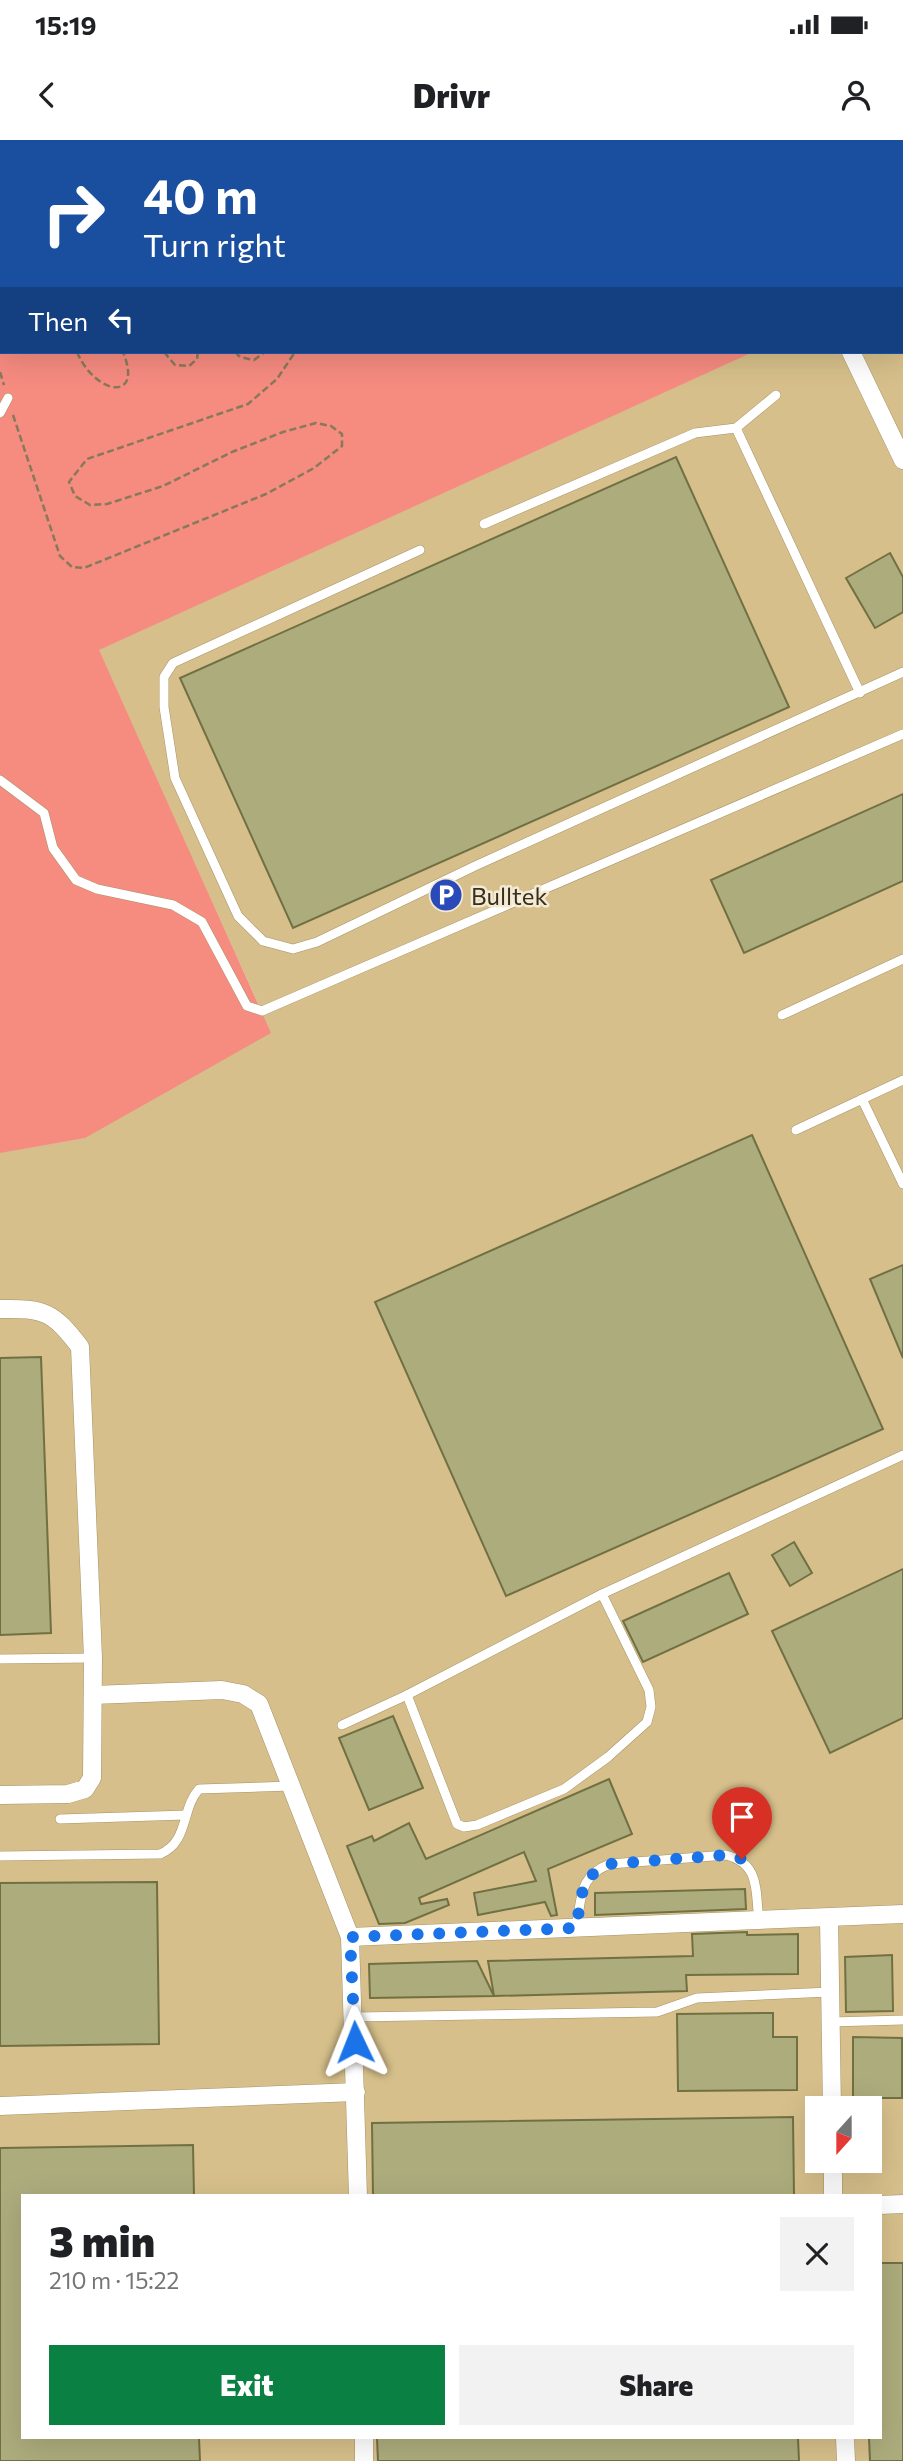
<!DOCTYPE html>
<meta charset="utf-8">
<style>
body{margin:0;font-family:Commissioner,sans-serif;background:#f2f2f2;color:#202124;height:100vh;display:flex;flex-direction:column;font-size:26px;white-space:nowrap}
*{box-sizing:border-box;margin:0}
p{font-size:23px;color:#757577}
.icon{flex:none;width:38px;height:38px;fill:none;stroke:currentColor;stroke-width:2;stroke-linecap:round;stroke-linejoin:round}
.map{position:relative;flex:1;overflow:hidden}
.side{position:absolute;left:21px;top:2054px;width:861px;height:245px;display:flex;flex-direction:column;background:#fff;border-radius:0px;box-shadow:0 7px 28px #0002}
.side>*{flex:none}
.guide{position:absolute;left:0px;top:0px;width:903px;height:214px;box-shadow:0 7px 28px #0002;background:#1a4fa0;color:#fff;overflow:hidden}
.needle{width:46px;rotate:201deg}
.tools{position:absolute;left:805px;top:1956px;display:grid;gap:14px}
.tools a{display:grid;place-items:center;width:77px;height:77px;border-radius:0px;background:#fff;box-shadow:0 7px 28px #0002;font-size:35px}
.pin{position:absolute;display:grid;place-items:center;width:60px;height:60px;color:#fff;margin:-72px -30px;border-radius:50% 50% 50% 0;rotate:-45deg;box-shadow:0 0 7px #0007}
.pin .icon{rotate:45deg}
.me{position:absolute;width:77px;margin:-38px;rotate:358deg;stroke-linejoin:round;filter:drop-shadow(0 0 5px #0008)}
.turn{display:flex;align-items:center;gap:24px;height:147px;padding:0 28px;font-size:32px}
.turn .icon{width:91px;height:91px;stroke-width:2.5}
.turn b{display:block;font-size:49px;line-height:60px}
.then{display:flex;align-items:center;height:66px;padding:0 28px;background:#0003;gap:14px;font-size:26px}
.round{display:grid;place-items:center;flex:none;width:74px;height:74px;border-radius:0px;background:#f2f2f2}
.overview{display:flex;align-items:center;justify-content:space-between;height:119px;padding:0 28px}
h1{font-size:42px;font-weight:800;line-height:52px}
.action{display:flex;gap:14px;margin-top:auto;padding:14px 28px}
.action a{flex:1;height:80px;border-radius:0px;background:#0b8043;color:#fff;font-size:28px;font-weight:800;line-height:80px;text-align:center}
.action a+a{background:#f2f2f2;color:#202124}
.status{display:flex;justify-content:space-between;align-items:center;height:49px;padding:0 35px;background:#fff;direction:ltr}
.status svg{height:19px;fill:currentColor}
header{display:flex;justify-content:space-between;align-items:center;height:91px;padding:0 28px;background:#fff;font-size:32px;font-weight:800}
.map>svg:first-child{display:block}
.built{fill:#d6bf8a;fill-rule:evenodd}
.green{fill:#f68b80}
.building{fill:#adac7d;stroke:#717043;stroke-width:2}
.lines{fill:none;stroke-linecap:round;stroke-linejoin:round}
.service-casing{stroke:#a69367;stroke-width:10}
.minor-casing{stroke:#a69367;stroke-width:19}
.path{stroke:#87795a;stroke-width:2.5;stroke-dasharray:7 3.5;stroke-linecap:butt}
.service{stroke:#fff;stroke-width:9}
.minor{stroke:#fff;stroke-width:18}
.route{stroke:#1a73e8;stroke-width:12;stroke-dasharray:0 21.6}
.labels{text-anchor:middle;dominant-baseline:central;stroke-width:5;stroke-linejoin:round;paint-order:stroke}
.poi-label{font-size:24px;fill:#372f1d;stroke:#f4ead3;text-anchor:start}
</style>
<div class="status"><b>15:19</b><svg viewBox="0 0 49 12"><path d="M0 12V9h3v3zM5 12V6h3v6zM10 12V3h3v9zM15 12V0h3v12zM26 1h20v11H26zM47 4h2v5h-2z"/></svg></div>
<header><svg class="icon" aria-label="back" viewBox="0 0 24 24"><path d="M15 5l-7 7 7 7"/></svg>Drivr<svg class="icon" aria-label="person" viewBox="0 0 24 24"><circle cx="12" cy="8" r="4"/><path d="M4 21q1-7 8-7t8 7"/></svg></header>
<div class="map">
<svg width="903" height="2321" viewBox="0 0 903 2321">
<rect width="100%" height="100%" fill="#dcc89a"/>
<path class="built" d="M745 0H903V2321H0V1013L85 998 262 871 98 510 753 212H901V2ZM817 1969H870V2021H817ZM23 2056H880V2298H23Z"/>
<path class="green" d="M0 0 745 2H2V212H753L99 510 271 893 85 998 0 1013Z"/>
<g class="building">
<path d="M676 317 789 567 293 788 180 538Z"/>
<path d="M890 413 903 437V472L875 488 846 438Z"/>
<path d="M903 654V741L744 813 711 740Z"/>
<path d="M752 995 883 1289 506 1456 375 1162Z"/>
<path d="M903 1125V1218L870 1139Z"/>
<path d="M41 1217 51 1493 0 1495V1218Z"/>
<path d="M794 1402 812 1433 790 1446 772 1415Z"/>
<path d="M903 1429V1578L830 1613 772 1491Z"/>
<path d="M729 1433 748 1474 643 1522 623 1481Z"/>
<path d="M393 1576 423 1648 369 1670 339 1598Z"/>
<path d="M609 1639 632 1694 548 1729 557 1775 551 1776 545 1762 478 1775 474 1753 536 1741 524 1712 419 1758 421 1764 447 1759 449 1765 405 1783 379 1784 347 1706 372 1696 374 1701 409 1683 426 1719Z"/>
<path d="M157 1742 159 1904 0 1906V1743Z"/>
<path d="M745 1749 746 1769 595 1775V1753Z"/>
<path d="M747 1792V1795L798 1794V1834L686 1835 687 1851 494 1856 488 1821 693 1816 692 1794Z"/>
<path d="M892 1815 893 1871 846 1872 845 1817Z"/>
<path d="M477 1821 494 1856 370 1858 369 1824Z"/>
<path d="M773 1873V1897H797V1950L678 1951 677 1874Z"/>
<path d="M853 1897 902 1898V1958H853Z"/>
<path d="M793 1977 794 2056H373L372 1983Z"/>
<path d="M193 2005 194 2056H23V2298H199L200 2321H0V2008Z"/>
<path d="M880 2123H903V2321H870L869 2298H880Z"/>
<path d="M377 2298H798L799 2321H378Z"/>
</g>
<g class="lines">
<defs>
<g id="service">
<path d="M0 273 8 258"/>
<path d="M736 288 860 553"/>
<path d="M484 384 695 293 736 288 776 255"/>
<path d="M420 410 173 523 164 537V567L175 638 238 776 263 801 293 809 317 802 475 726 903 532"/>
<path d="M0 640 44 673 53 708 76 740 97 749 173 765 202 782 247 866 262 871 903 594"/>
<path d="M782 875 903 819"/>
<path d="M862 959 903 1044"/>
<path d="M796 990 903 940"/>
<path d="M0 1519 93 1518"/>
<path d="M407 1555 457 1684 464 1687 477 1685 564 1649 608 1617 647 1582 651 1567 649 1550 602 1454"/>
<path d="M342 1585 407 1555 602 1454 903 1315"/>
<path d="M60 1679 186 1675"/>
<path d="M0 1716 160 1714C189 1702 181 1669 199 1649L291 1646"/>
<path d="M576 1788C582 1758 578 1736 610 1724L726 1715C761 1724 755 1751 759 1781"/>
<path d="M355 1877 657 1872 697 1858 830 1852"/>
<path d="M831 1882 903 1880"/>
</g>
<g id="minor">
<path d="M851 212 903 320"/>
<path d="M0 1169C45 1168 53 1172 80 1207L93 1518 92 1638 85 1649 68 1654 0 1655"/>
<path d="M93 1555 222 1550 243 1554 259 1564 350 1797 358 2056"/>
<path d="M829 1779 832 1969"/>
<path d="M350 1797 903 1774"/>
<path d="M0 1966 356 1952"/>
<path d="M833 2021V2056"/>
<path d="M880 2065 903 2064"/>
<path d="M364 2298V2321"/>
<path d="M845 2298 846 2321"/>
</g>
</defs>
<use href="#service" class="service-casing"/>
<use href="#minor" class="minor-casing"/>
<g class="path">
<path d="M0 57 2 55"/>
<path d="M77 212C95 255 144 263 123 212"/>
<path d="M164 212 175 225 189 226 197 219 198 212"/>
<path d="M235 212 240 217 254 220 265 212"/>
<path d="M0 232 4 245"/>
<path d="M13 275 60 416 72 427 84 428 266 354 314 328 342 306V294L331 286 316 283 283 292 232 312 163 346 107 364 90 365 75 356 69 342 87 319 248 264 277 239 295 212"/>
</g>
<use href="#service" class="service"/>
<use href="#minor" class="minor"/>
</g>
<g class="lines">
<path class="route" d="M355 1902 350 1797 576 1788C582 1759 578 1736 610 1724L726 1715 742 1719"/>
</g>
<defs>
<symbol id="parking-disc" viewBox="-11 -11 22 22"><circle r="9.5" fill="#2b4ab9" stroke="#f4ead3"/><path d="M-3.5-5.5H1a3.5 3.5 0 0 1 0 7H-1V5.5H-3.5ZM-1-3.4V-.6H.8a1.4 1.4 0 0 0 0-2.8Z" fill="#fff"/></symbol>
</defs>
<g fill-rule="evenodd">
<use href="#parking-disc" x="427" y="736" width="38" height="38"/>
</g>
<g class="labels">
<g class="poi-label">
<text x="471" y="755">Bulltek</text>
</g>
</g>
</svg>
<div class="tools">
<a><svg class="needle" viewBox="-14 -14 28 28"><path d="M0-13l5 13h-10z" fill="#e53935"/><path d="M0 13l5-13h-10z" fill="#757577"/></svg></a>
</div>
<div class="pin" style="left:742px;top:1719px;background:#d93025"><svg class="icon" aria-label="arrive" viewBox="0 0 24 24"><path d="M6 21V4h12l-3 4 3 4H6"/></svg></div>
<svg class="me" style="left:355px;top:1902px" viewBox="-20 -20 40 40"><path d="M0-17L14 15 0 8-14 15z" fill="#1a73e8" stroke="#fff" stroke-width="4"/></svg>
<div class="guide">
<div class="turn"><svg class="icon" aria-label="right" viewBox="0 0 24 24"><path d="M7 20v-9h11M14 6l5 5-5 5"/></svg><div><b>40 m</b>Turn right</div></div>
<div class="then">Then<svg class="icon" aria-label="left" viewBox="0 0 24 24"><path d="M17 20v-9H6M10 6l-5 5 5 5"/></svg></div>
</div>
<section class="side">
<div class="overview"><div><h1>3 min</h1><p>210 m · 15:22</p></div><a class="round"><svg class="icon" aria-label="close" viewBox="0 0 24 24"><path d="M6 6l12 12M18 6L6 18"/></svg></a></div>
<div class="action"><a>Exit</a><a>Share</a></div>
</section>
</div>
